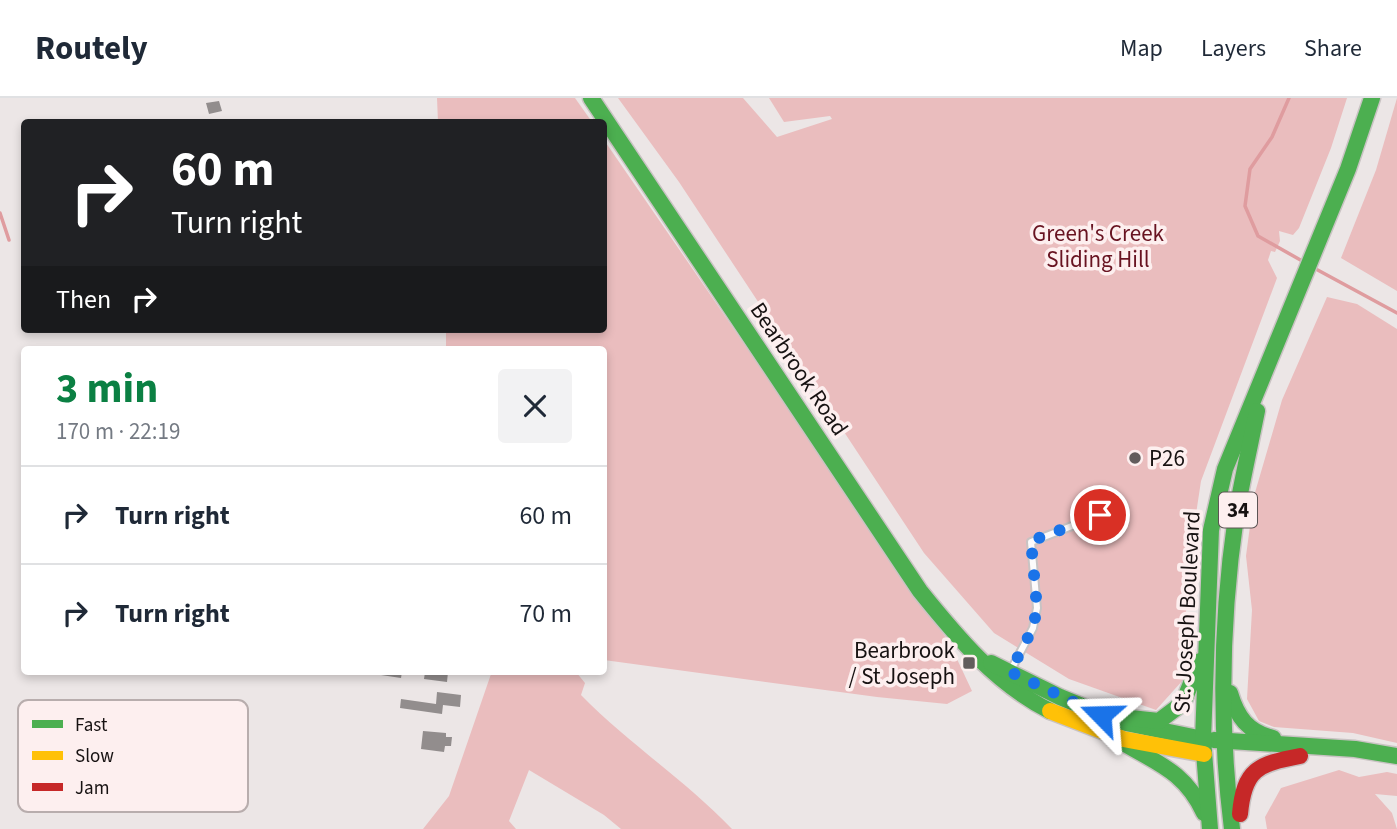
<!DOCTYPE html>
<meta charset="utf-8">
<style>
body{margin:0;font-family:"Source Sans 3",sans-serif;background:#f2f2f3;color:#1f2937;height:100vh;display:flex;flex-direction:column;font-size:26px;white-space:nowrap}
*{box-sizing:border-box;margin:0}
p{font-size:23px;color:#747a83}
.icon{flex:none;width:38px;height:38px;fill:none;stroke:currentColor;stroke-width:2;stroke-linecap:round;stroke-linejoin:round}
.map{position:relative;flex:1;overflow:hidden}
.drawer{position:absolute;left:21px;top:248px;width:586px;height:329px;display:flex;flex-direction:column;background:#fff;border-radius:7px;box-shadow:0 4px 10px #0003}
.drawer>*{flex:none}
.top-card{position:absolute;left:21px;top:21px;width:586px;height:214px;border-radius:7px;box-shadow:0 4px 10px #0003;background:#202124;color:#fff;overflow:hidden}
.pin{position:absolute;display:grid;place-items:center;width:60px;height:60px;color:#fff;margin:-30px;border:4px solid #fff;border-radius:50%;box-shadow:0 2px 7px #0007}
.me{position:absolute;width:77px;margin:-38px;rotate:292deg;stroke-linejoin:round;filter:drop-shadow(0 0 5px #0008)}
.turn{display:flex;align-items:center;gap:24px;height:147px;padding:0 35px;font-size:32px}
.turn .icon{width:91px;height:91px;stroke-width:2.5}
.turn b{display:block;font-size:49px;line-height:60px}
.then{display:flex;align-items:center;height:66px;padding:0 35px;background:#0003;gap:14px;font-size:26px}
.round{display:grid;place-items:center;flex:none;width:74px;height:74px;border-radius:7px;background:#f2f2f3}
.summary{display:flex;align-items:center;justify-content:space-between;height:119px;padding:0 35px}
h1{font-size:42px;font-weight:700;line-height:52px;color:#0b8043}
ul{padding:0;list-style:none}
li{display:flex;align-items:center;gap:21px;height:98px;padding:0 35px;border-top:2px solid #e0e1e3}
li div{flex:1}
li b{display:block;font-size:26px}
li em{font-style:normal}
header{display:flex;align-items:center;gap:42px;box-sizing:border-box;height:98px;padding:0 35px;background:#fff;border-bottom:2px solid #e0e1e3}
header strong{font-size:33px}
nav{display:flex;gap:38px;margin-inline-start:auto;font-size:24px}
.map>svg:first-child{display:block}
.green{fill:#eabdbe}
.lines{fill:none;stroke-linecap:round;stroke-linejoin:round}
.stream{stroke:#df9c9f;stroke-width:3.5}
.building{fill:#928d8d}
.lane-casing{stroke:#c9c3c3;stroke-width:10}
.fast-casing{stroke:#c9c3c3;stroke-width:19}
.slow-casing{stroke:#c9c3c3;stroke-width:19}
.jam-casing{stroke:#c9c3c3;stroke-width:19}
.lane{stroke:#fcfbfb;stroke-width:6}
.fast{stroke:#4caf50;stroke-width:16}
.slow{stroke:#ffc107;stroke-width:16}
.jam{stroke:#c62828;stroke-width:16}
.route{stroke:#1a73e8;stroke-width:12;stroke-dasharray:0 21.6}
.poi-dot{fill:#625c5c;stroke:#fdefef;stroke-width:2.5}
.labels{text-anchor:middle;dominant-baseline:central;stroke-width:7;stroke-linejoin:round;paint-order:stroke}
.shield{fill:#fdefef;stroke:#5c5454;stroke-width:2}
.shield-label{font-size:21px;font-weight:bold;fill:#171212}
.park-label{font-size:23px;fill:#681321;stroke:#fdefef}
.street-label{font-size:23px;fill:#171212;stroke:#fdefef}
.poi-label{font-size:23px;fill:#171212;stroke:#fdefef;text-anchor:start}
.key{fill:#fdefef;stroke:#b8adad;stroke-width:2}
.key-label{font-size:19px;fill:#171212}
</style>
<header>
<strong>Routely</strong>
<nav><a>Map</a><a>Layers</a><a>Share</a></nav>
</header>
<div class="map">
<svg width="1397" height="731" viewBox="0 0 1397 731">
<rect width="100%" height="100%" fill="#ece6e6"/>
<g class="green">
<path d="M437 0H575L592 24H438Z"/>
<path d="M618 0H743L777 39 832 21 830 18 784 24 769 0H1347L1331 50 1299 130 1293 137 1279 133 1280 143 1275 154 1271 153 1268 162 1277 180 1201 383 1188 469 1183 582 1156 612 1069 581 994 535 924 455 679 84Z"/>
<path d="M1397 0V193L1341 160 1376 72Z"/>
<path d="M604 42 949 544 972 593 947 606 877 599 604 562V252H446V231H604Z"/>
<path d="M1327 199 1357 206 1397 231V645L1353 635 1274 629 1259 623 1247 601 1252 512 1246 458 1254 398 1282 302Z"/>
<path d="M495 574H576L585 585 581 597C628 645 685 682 732 731H621L604 717 529 672 509 723 516 731H423L449 698 491 576Z"/>
<path d="M1339 672 1359 679 1387 674 1397 676V698L1375 696 1392 715 1397 731H1267L1265 719 1281 690Z"/>
</g>
<g class="lines">
<g class="stream">
<path d="M1289 0 1272 39 1250 71 1245 108 1258 138 1304 164"/>
<path d="M0 115 9 142"/>
<path d="M1314 170 1397 215"/>
</g>
</g>
<g class="building">
<path d="M219 3 222 13 209 16 206 5Z"/>
<path d="M361 574H402L401 580Z"/>
<path d="M425 574H448L447 584 424 581Z"/>
<path d="M437 594 461 597 460 609 443 607 442 616 400 610 401 601 436 606Z"/>
<path d="M423 633 446 635V639H452L451 648H445L444 654 421 651Z"/>
</g>
<g class="lines">
<defs>
<path id="lane" d="M1011 572 1033 530 1037 510 1031 444 1100 417"/>
<g id="fast">
<path d="M591 0 920 493C957 539 996 586 1050 613"/>
<path d="M991 565 1060 599 1121 624 1203 641"/>
<path d="M1230 595C1237 619 1248 634 1273 640"/>
<path d="M1101 617 1159 623 1183 605 1200 563"/>
<path d="M1115 640C1153 664 1184 671 1204 715"/>
<path d="M1214 642 1355 651 1397 658"/>
<path d="M1210 731 1203 641 1211 432 1225 371 1348 71 1372 0"/>
<path d="M1232 731C1219 627 1221 521 1236 418 1242 382 1250 348 1257 313"/>
</g>
<path id="slow" d="M1050 613 1123 641 1204 656"/>
<path id="jam" d="M1240 716C1244 671 1258 666 1300 658"/>
</defs>
<use href="#lane" class="lane-casing"/>
<use href="#fast" class="fast-casing"/>
<use href="#slow" class="slow-casing"/>
<use href="#jam" class="jam-casing"/>
<use href="#lane" class="lane"/>
<use href="#fast" class="fast"/>
<use href="#slow" class="slow"/>
<use href="#jam" class="jam"/>
</g>
<g class="lines">
<path class="route" d="M1100 417 1031 443 1037 510 1033 530 1010 574 1101 617"/>
</g>
<g class="poi-dot">
<circle cx="1135" cy="360" r="7"/>
<rect x="962" y="558" width="14" height="14" rx="3.5"/>
</g>
<g class="labels">
<rect class="shield" x="1219" y="394.5" width="38" height="35" rx="5"/>
<g class="shield-label">
<text x="1238" y="412">34</text>
</g>
<g class="park-label">
<text x="1098" y="135">Green's Creek<tspan x="1098" dy="26">Sliding Hill</tspan></text>
</g>
<g class="street-label">
<text transform="translate(799 271) rotate(56)">Bearbrook Road</text>
<text transform="translate(1187 514) rotate(-87)">St. Joseph Boulevard</text>
</g>
<g class="poi-label">
<text x="1149" y="360">P26</text>
<text x="955" y="552" text-anchor="end">Bearbrook<tspan x="955" dy="26">/ St Joseph</tspan></text>
</g>
</g>
<rect x="18" y="602" width="230" height="112" rx="10" class="key"/>
<rect x="32" y="622" width="31" height="8" fill="#4caf50"/>
<rect x="32" y="653" width="31" height="9" fill="#ffc107"/>
<rect x="32" y="685" width="31" height="8" fill="#c62828"/>
<g class="key-label">
<text x="75" y="633">Fast</text>
<text x="75" y="664">Slow</text>
<text x="75" y="696">Jam</text>
</g>
</svg>
<div class="pin" style="left:1100px;top:417px;background:#d93025"><svg class="icon" aria-label="arrive" viewBox="0 0 24 24"><path d="M6 21V4h12l-3 4 3 4H6"/></svg></div>
<svg class="me" style="left:1101px;top:617px" viewBox="-20 -20 40 40"><path d="M0-17L14 15 0 8-14 15z" fill="#1a73e8" stroke="#fff" stroke-width="4"/></svg>
<div class="top-card">
<div class="turn"><svg class="icon" aria-label="right" viewBox="0 0 24 24"><path d="M7 20v-9h11M14 6l5 5-5 5"/></svg><div><b>60 m</b>Turn right</div></div>
<div class="then">Then<svg class="icon" aria-label="right" viewBox="0 0 24 24"><path d="M7 20v-9h11M14 6l5 5-5 5"/></svg></div>
</div>
<section class="drawer">
<div class="summary"><div><h1>3 min</h1><p>170 m · 22:19</p></div><a class="round"><svg class="icon" aria-label="close" viewBox="0 0 24 24"><path d="M6 6l12 12M18 6L6 18"/></svg></a></div>
<ul>
<li><svg class="icon" aria-label="right" viewBox="0 0 24 24"><path d="M7 20v-9h11M14 6l5 5-5 5"/></svg><div><b>Turn right</b></div><em>60 m</em></li>
<li><svg class="icon" aria-label="right" viewBox="0 0 24 24"><path d="M7 20v-9h11M14 6l5 5-5 5"/></svg><div><b>Turn right</b></div><em>70 m</em></li>
</ul>
</section>
</div>
